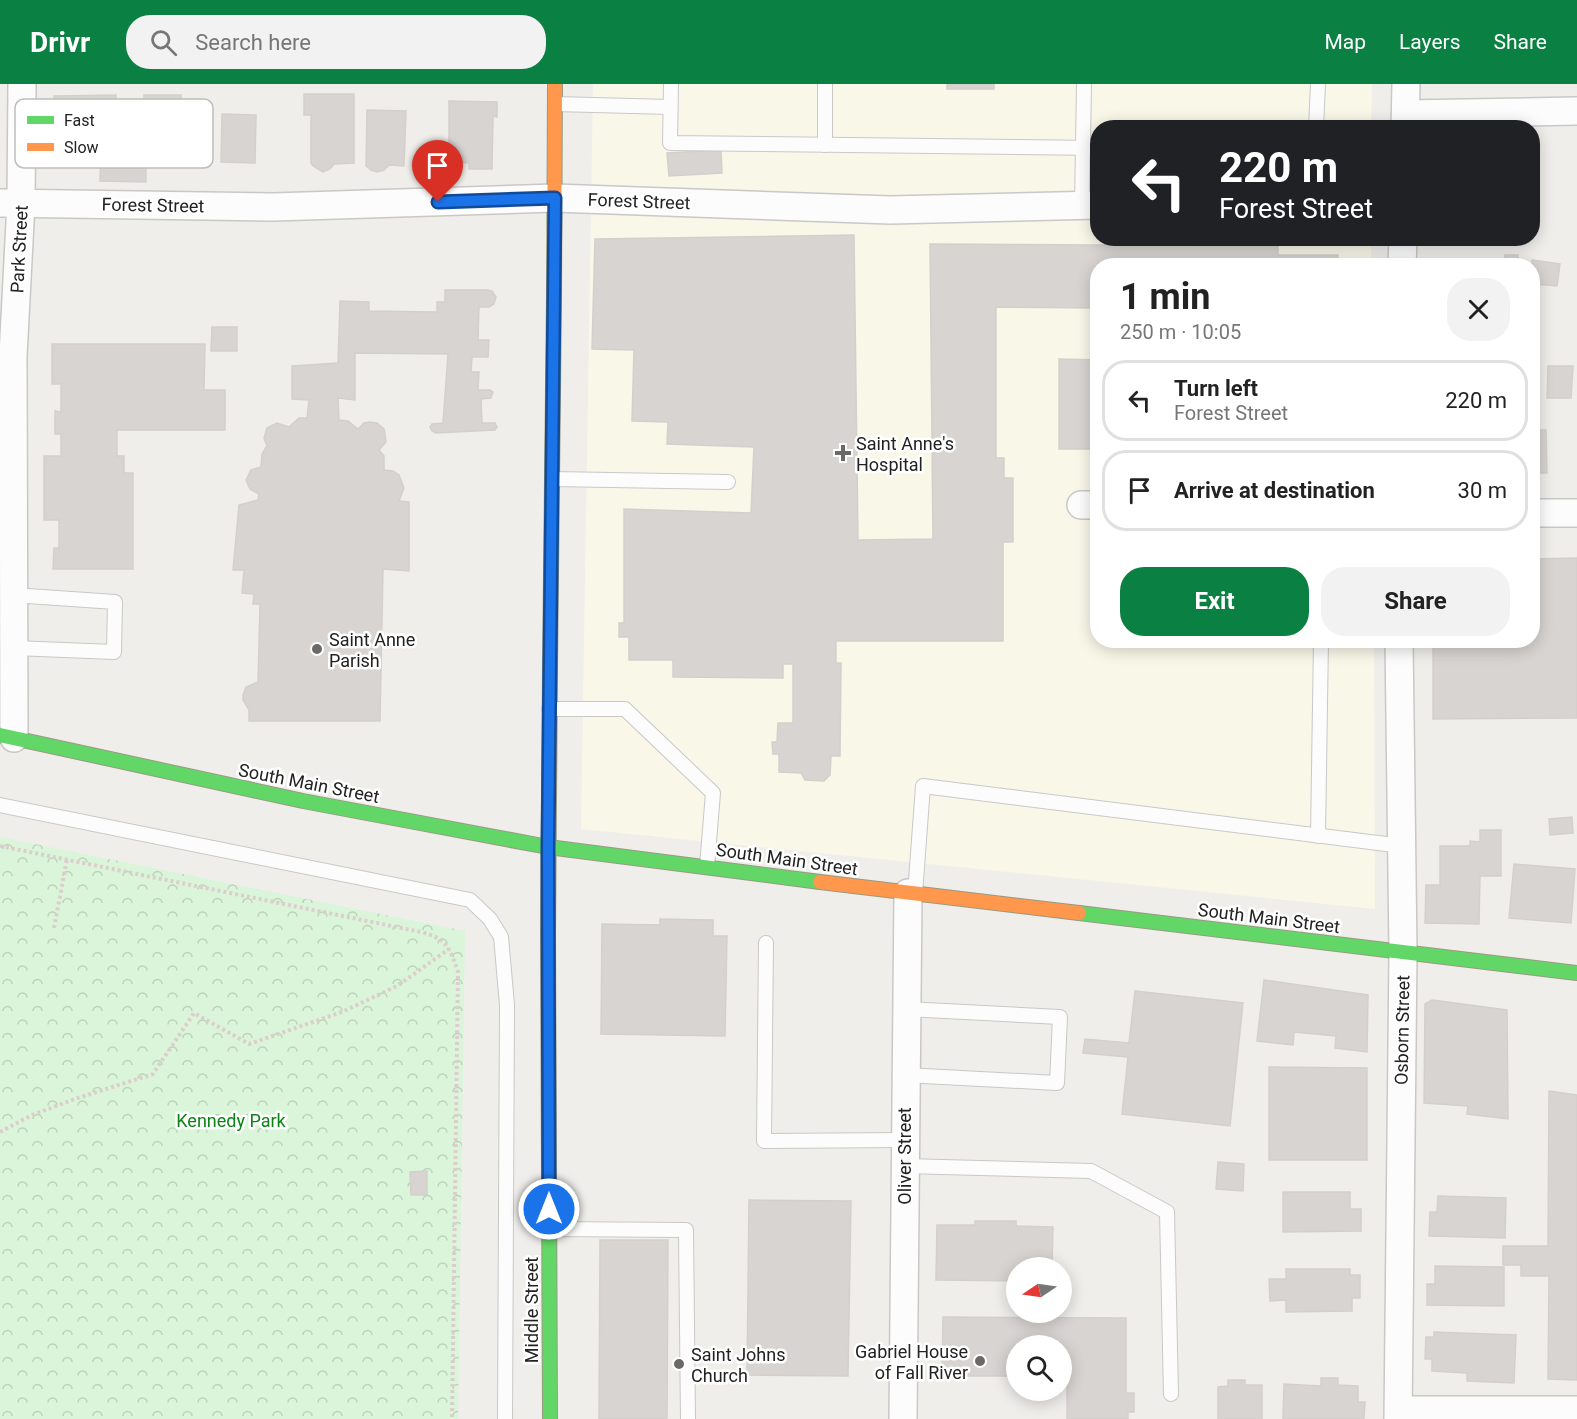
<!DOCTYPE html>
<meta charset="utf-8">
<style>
body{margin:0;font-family:Roboto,sans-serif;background:#f2f2f2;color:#222;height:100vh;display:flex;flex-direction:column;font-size:22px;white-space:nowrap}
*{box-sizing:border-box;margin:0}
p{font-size:20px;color:#767676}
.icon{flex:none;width:33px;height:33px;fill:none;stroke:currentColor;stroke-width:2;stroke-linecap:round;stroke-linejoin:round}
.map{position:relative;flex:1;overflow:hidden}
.drawer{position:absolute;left:1090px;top:174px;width:450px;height:390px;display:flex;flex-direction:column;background:#fff;border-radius:24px;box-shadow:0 3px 15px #0003}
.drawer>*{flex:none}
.hud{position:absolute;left:1090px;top:36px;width:450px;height:126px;border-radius:24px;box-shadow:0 3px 15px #0003;background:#202124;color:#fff;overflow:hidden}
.needle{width:39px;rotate:257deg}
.controls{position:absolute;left:1006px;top:1173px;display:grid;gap:12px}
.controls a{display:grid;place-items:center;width:66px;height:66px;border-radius:50%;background:#fff;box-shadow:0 3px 15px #0003;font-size:30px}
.pin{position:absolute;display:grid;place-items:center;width:51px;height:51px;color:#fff;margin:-62px -26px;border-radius:50% 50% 50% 0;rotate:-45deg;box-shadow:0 0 6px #0007}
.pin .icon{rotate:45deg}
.me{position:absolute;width:66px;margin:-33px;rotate:0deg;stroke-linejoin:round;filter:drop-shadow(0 0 4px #0008)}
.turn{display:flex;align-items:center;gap:21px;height:126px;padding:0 30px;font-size:27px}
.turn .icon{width:78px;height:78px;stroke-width:2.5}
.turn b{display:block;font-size:42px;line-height:51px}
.round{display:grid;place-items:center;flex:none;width:63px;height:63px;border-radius:24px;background:#f2f2f2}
.headline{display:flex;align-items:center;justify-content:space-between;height:102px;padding:0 30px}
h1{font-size:36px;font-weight:700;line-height:45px}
.cta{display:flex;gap:12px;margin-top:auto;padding:12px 30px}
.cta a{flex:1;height:69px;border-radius:24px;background:#0b8043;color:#fff;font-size:24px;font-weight:700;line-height:69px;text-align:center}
.cta a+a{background:#f2f2f2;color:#222}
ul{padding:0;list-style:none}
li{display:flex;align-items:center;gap:18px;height:81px;margin:0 12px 9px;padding:0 18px;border:3px solid #e0e0e0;border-radius:24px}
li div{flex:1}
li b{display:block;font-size:22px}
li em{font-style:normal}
header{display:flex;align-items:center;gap:36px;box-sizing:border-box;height:84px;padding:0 30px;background:#0b8043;color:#fff}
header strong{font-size:28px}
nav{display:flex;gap:33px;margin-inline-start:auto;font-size:21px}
.search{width:420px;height:54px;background:#f2f2f2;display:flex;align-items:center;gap:15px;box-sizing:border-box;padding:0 21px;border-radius:24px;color:#767676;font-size:22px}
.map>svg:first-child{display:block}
.education{fill:#f8f7e8}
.park{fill:url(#park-crowns)}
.building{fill:#d7d4d2;stroke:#d3d0cc;stroke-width:1.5}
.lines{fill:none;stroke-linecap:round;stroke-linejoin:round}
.lane-casing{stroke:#c9c8c7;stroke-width:16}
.street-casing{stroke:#c9c8c7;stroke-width:30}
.fast-casing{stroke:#999a82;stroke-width:16}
.slow-casing{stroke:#999a82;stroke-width:16}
.path{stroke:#dccecd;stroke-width:4;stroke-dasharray:3 3;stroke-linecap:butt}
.lane{stroke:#fdfcfc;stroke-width:14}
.street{stroke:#fdfcfc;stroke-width:27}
.fast{stroke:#63d668;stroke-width:14}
.slow{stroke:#ff974d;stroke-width:14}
.route-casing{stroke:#114b97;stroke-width:15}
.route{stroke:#1a73e8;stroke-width:10}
.poi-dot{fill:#6a6968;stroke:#fff;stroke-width:2}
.labels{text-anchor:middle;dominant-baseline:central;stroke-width:5;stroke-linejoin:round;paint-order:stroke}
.street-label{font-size:18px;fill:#222;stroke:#fff}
.poi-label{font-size:18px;fill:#222;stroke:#fff;text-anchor:start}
.park-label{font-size:18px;fill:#0c8416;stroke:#fff}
.key{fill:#fff;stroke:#bdbdbd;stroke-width:1.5}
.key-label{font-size:16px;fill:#222}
</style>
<header>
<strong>Drivr</strong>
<div class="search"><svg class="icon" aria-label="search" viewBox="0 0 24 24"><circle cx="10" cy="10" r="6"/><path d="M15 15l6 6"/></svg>Search here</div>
<nav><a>Map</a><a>Layers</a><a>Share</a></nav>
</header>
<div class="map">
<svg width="1577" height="1335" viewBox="0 0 1577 1335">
<defs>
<pattern id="park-crowns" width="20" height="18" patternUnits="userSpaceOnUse" patternTransform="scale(1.5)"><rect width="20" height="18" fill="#daf5da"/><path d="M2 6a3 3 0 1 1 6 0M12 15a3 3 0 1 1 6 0" fill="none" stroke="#bbd2bb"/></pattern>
</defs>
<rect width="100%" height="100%" fill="#f0eeeb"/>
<path class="education" d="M593 0H1372L1371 43 1098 44V154L1371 155V181L1098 182V556L1374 557 1375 825 581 745Z"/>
<path class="park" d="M0 753 465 847 458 1335H0Z"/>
<g class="building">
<rect x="947" y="0" width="47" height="5"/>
<path d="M304 10H354V79L334 80 330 85 323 88 313 82 311 79V31H304Z"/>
<path d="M116 11V29L123 30V50L50 51V41H45L44 19 55 18 54 12Z"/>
<path d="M144 11H181V82H146V98L100 97 101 65 143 66Z"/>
<path d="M449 17 497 18V33L493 32 492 85H469V79L449 78Z"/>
<path d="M367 26 406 27 404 82 389 81 384 86 377 88 371 86 366 82Z"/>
<path d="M222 30 256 31 255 79 221 78Z"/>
<path d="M721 66 722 89 669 92 667 69Z"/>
<path d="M854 151 858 456 933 455 930 160 1278 162V171H1338V182H1098V224L996 223V374H1004V394H1013V458H1003V557H836V579H841L840 672H831L830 691 824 697 805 696 801 689 779 688V670H773L772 658H777L778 639H793V580H783V594L673 593V576H629V553H619V539H624V425L751 429 754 363 667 360 668 338 632 337 634 266 592 265 595 155Z"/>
<rect x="1440" y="154" width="65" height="3"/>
<path d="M1505 171H1518V182H1442V177L1504 178Z"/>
<path d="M1532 176 1560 180 1557 202 1533 200Z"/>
<path d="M445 206H487L492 207 496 213 494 220 489 223H479L478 256H489L488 273H472L471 288H479L478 306H490L493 308 491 314 481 315 482 339H495L497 343 495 346 436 349 432 347 430 343 432 340 443 339 448 270 355 269V316L338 314 339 336 348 337 358 345 364 339 370 338 377 339 384 345 386 358 379 366 384 372V386L393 387 399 391 404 404 399 417 409 418V487L383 485 380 637H249V626L243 616V611L246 603 258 598 260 520H253L254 510 242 509 244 486H233L239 421 258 416 259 410 250 405 246 396 251 386 261 383 262 370 267 362 264 354 267 344 277 339 289 343 299 334H307L309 316 292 315V282L338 279 340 217 369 218V227L437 228V218H445Z"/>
<path d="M212 243H237V267H211Z"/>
<path d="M52 260H205L204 306H225V346H117V372H124V389H133V485H53L54 464H59V436H44V372H61V350H55V327L61 328V300H52Z"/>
<path d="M1059 275 1098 276V365H1059Z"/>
<path d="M1548 282H1573L1571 314H1547Z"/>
<path d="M1533 330H1537V346H1546L1547 389H1533Z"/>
<path d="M1577 474V634L1433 635V556H1533V475Z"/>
<path d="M1572 733 1573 749 1550 751 1549 735Z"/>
<path d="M1480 746H1501V792H1480L1479 840 1425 839 1426 801H1440V762H1470V757L1480 758Z"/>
<path d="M1514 780 1575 785 1571 839 1509 834Z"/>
<path d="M660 835 713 836V852H727L725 952 601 950 602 840 660 841Z"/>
<path d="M1264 896 1368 911 1367 968 1335 964 1336 952 1294 948 1293 961 1257 957Z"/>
<path d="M1135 907 1243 919 1230 1042 1122 1030 1128 973 1083 969 1085 955 1129 959Z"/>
<path d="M1432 916 1507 926 1508 1035 1467 1030 1468 1022 1424 1019 1425 920Z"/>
<path d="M1269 983 1367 984V1076H1269Z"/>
<path d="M1549 1007 1577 1011V1296L1548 1295 1549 1192H1521V1181H1503V1162H1548Z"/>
<path d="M1218 1078 1244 1080 1243 1107 1216 1105Z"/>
<path d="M427 1087V1111H411L410 1088Z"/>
<path d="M1283 1108H1350V1125H1361V1147L1283 1148Z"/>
<path d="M1438 1112 1506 1114 1505 1154 1429 1152 1430 1128H1437Z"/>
<path d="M749 1116 851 1117 848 1292 747 1291Z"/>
<path d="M975 1137H1016V1142L1053 1143 1052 1184H1017V1197L936 1196 937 1141H975Z"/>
<path d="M600 1156H668L667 1335H599Z"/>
<path d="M1435 1182 1504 1183V1222L1427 1221V1200H1435Z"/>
<path d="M1286 1185H1350V1191H1360V1214H1352V1227L1286 1228V1216L1270 1217 1269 1195H1286Z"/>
<path d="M943 1233 1126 1234V1309H1134V1328H1128V1335H1067V1293H1062V1262H1017V1292H942Z"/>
<path d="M1434 1248 1516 1251 1514 1299 1467 1297V1289L1432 1287V1275H1425L1426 1253H1434Z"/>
<path d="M1321 1294H1338V1301L1358 1302V1318H1365L1364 1335H1283L1284 1300 1321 1302Z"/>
<path d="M1228 1296H1245V1301H1262V1335H1218V1303L1228 1302Z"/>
</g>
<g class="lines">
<defs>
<g id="lane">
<path d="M671 0 670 59 1098 64"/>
<path d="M555 20 670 23"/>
<path d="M1316 44 1318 0"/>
<path d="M825 61V0"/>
<path d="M1082 121 1084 0"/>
<path d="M552 395 728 398"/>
<path d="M13 511 115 518 114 568 14 564"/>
<path d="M549 625H625L713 709 707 782"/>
<path d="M0 721 470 816 490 835 501 853 507 921 505 1335"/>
<path d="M1318 752 1321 556"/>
<path d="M915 810 923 702 1402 762"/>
<path d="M766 859 764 1057 904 1056"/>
<path d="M905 991 1057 999 1060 933 906 925"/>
<path d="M904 1082 1091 1087 1167 1128 1171 1310"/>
<path d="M549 1145 686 1146 688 1335"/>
</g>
<g id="street">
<path d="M1406 30 1577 27"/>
<path d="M1405 44 1406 0"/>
<path d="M0 119 273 123 555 114 890 126 1098 121"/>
<path d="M1402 182 1403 154"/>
<path d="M1081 421H1098"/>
<path d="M1533 429H1577"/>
<path d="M14 654 13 272 21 119 22 0"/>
<path d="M1399 1326H1577"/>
<path d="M903 1335 908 809"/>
<path d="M1398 1335 1403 868 1399 556"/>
</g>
<g id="fast">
<path d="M550 584 554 211"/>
<path d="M0 651 303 717 548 763 820 798"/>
<path d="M1079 829 1577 889"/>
<path d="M548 852 550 1335"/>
</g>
<g id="slow">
<path d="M554 211 555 0"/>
<path d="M820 798 1079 829"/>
<path d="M548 852 550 584"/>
</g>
</defs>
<use href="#lane" class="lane-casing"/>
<use href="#street" class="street-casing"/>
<use href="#fast" class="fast-casing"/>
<use href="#slow" class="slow-casing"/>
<g class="path">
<path d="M0 762 421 848C447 855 449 862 458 888L452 1335"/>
<path d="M54 844 67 775"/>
<path d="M0 1048 32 1031 75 1015 153 990 194 929 249 960 342 928 397 902 449 865"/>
</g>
<use href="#lane" class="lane"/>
<use href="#street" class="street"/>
<use href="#fast" class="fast"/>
<use href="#slow" class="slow"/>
</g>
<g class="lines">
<defs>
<path id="route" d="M438 118 555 114 548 763 549 1125"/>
</defs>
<use href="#route" class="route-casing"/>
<use href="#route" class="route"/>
</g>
<g class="poi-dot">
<path d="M840 360h6v6h6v6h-6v6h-6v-6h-6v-6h6z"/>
<circle cx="317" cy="565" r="6"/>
<circle cx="980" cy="1277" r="6"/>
<circle cx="679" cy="1280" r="6"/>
</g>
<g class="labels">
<g class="street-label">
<text transform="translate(639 117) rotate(2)">Forest Street</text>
<text transform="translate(153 121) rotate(1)">Forest Street</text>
<text transform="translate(19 165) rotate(-87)">Park Street</text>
<text transform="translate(309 699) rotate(11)">South Main Street</text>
<text transform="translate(787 775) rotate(8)">South Main Street</text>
<text transform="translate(1269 834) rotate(7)">South Main Street</text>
<text transform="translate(1402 946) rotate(-89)">Osborn Street</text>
<text transform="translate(904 1072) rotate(-90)">Oliver Street</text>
<text transform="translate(531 1226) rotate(-90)">Middle Street</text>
</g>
<g class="poi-label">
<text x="856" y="359">Saint Anne's<tspan x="856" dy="21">Hospital</tspan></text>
<text x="329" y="555">Saint Anne<tspan x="329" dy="21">Parish</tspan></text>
<text x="968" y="1267" text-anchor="end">Gabriel House<tspan x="968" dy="21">of Fall River</tspan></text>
<text x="691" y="1270">Saint Johns<tspan x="691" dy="21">Church</tspan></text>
</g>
<g class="park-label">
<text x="231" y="1036">Kennedy Park</text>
</g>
</g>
<rect x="15" y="15" width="198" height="69" rx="9" class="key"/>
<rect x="27" y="32" width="27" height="8" fill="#63d668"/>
<rect x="27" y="59" width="27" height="8" fill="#ff974d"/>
<g class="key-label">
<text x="64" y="42">Fast</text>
<text x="64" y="69">Slow</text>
</g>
</svg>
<div class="controls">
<a><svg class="needle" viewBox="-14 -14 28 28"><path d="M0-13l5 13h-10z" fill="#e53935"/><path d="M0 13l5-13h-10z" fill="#767676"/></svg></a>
<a><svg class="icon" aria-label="search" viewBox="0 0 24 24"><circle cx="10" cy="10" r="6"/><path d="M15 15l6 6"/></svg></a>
</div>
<div class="pin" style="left:438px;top:118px;background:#d93025"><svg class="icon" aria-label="arrive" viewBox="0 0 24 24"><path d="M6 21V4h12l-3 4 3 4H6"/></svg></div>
<svg class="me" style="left:549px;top:1125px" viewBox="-20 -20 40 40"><circle r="17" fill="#1a73e8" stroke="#fff" stroke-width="3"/><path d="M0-11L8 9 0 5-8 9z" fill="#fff"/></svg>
<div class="hud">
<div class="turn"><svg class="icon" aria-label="left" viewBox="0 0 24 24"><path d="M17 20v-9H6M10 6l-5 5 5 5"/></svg><div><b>220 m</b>Forest Street</div></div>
</div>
<section class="drawer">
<div class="headline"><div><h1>1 min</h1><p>250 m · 10:05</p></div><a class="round"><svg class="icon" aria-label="close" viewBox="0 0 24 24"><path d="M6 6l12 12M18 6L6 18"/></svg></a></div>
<ul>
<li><svg class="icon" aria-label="left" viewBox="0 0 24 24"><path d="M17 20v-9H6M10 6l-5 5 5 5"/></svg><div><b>Turn left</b><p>Forest Street</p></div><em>220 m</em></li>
<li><svg class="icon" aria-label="arrive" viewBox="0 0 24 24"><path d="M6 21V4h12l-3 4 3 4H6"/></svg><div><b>Arrive at destination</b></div><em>30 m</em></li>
</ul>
<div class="cta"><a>Exit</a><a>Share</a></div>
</section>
</div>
